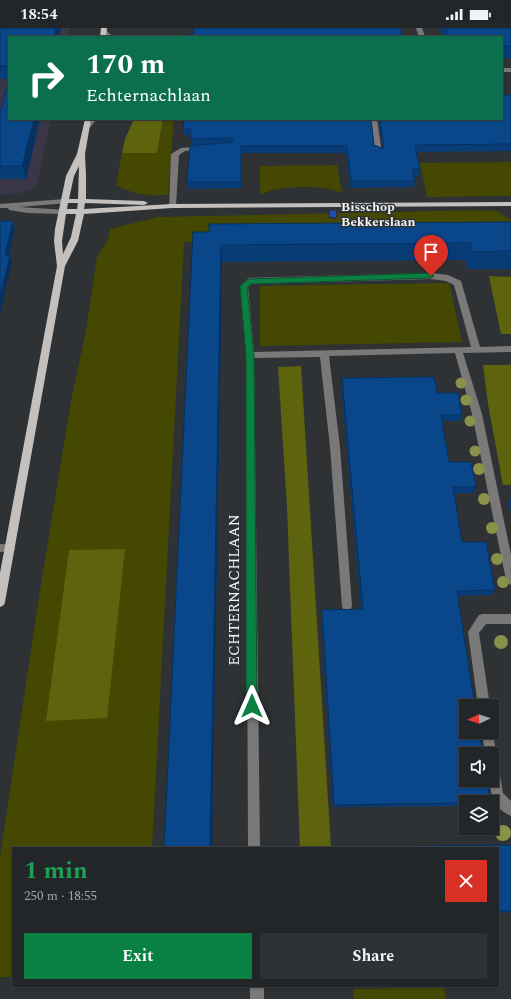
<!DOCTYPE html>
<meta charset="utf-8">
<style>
body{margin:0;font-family:Spectral,serif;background:#2f3234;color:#f1f3f6;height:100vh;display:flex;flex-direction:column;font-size:15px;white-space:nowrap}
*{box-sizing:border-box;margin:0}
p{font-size:13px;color:#a3a5a8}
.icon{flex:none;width:22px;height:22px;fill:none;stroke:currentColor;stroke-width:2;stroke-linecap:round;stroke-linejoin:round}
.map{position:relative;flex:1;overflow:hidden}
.details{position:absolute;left:12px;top:819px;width:487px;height:140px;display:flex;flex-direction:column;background:#232628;border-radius:0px;box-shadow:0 1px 3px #0004,0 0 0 1px #404345}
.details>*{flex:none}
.hud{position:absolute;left:8px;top:8px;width:495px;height:84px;border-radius:0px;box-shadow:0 1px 3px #0004,0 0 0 1px #404345;background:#0b6e4f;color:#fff;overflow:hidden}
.needle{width:26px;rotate:267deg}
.buttons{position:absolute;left:459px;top:671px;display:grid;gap:8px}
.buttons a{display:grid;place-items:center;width:40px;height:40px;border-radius:0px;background:#232628;box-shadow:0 1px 3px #0004,0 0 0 1px #404345;font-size:20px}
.pin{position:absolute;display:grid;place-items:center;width:34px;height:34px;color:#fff;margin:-41px -17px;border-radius:50% 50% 50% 0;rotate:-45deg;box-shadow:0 0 4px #0007}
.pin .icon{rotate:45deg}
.me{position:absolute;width:44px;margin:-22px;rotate:0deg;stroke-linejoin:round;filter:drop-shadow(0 0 3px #0008)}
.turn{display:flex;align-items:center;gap:14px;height:84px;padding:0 12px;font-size:18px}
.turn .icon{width:52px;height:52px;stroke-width:2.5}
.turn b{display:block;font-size:28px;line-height:34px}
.round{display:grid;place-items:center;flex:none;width:42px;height:42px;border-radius:0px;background:#2f3234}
.overview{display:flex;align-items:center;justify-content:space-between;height:68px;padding:0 12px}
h1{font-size:24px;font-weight:700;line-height:30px;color:#1e9e55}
.cta{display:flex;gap:8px;margin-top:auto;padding:8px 12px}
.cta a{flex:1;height:46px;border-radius:0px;background:#0b8043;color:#fff;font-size:16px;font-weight:700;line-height:46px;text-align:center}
.cta a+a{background:#2f3234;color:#f1f3f6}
.status{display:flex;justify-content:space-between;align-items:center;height:28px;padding:0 20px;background:#232628;direction:ltr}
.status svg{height:11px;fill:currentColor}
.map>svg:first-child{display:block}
.industrial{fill:#393648}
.green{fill:#444800}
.forest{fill:#5e640d}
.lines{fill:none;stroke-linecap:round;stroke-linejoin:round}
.minor{fill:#7b7978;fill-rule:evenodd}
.major{fill:#c4c0bd;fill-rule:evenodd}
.tree{fill:#8a9148}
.wall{fill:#083c77}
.shaded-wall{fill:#063161}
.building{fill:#09468a;stroke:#063161}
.route{fill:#0b8043;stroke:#07532c}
.transit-dot{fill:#1a4fb4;stroke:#2f3235;stroke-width:1.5}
.labels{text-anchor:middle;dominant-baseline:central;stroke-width:3;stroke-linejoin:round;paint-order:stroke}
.far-poi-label{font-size:13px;font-weight:bold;fill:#f2f4f6;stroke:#2f3235;text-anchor:start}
.street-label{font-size:15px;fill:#f2f4f6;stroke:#2f3235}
</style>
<div class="status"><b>18:54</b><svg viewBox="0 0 49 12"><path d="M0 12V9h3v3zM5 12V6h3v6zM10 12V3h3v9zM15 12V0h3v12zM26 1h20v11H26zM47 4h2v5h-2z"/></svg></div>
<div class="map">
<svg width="511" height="971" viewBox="0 0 511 971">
<rect width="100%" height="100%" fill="#2f3235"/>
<path class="industrial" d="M0 0H70L69 9H9V91H51L36 160 17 166 0 167Z"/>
<g class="green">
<path d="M163 91H174L168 167C148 168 134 167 116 157L122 125H157Z"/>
<path d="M511 134V168L427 169 420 135Z"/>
<path d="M337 137 342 165C319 156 283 158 260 166V138Z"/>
<path d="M481 182 497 183 511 192V210L184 214 152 820H13V949H0V829L39 569 71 373 86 303 97 229 108 212 110 201 158 189Z"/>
<path d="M449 255 462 314 260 318V258Z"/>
<path d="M444 959 446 971H354L353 961Z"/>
</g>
<g class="forest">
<path d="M134 91H163L157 125H122L125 111Z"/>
<path d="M489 248 511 249V306H501Z"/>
<path d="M483 337H511V457H503L488 376Z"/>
<path d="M301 338 331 820H300L287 479 278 339Z"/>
<path d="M125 521 107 690 46 693 69 522Z"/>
</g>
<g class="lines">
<g class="minor">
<path d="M416 0H422L425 9H419Z"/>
<path d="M102 2H106L113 9H107L101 3Z"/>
<rect x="502" y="40" width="9" height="4"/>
<path d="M90 91H97L88 102H84L83 101Z"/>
<path d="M371 91H377L382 126 375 124Z"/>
<path d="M204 118 206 119V121L185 123 179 127 176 178 172 180H169L171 126 181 120Z"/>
<path d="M65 171 69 173 68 175 19 179 66 182V186H63L28 185 9 182 8 180H0V176Z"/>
<path d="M431 245 448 247 461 253 480 319 511 318V324L463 325 482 386 511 527V557L507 555 506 552 472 386 455 325 329 328 340 419 352 578 351 581 347 583 343 581 342 578 330 419 320 329 254 330 260 820H248L246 327 240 258 249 250ZM431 251 446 253 454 257 471 319 254 324 248 259 251 256Z"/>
<path d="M0 516 14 517 15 520 14 523 0 524Z"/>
<path d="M483 586H511V596H486L479 605 490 678H478L468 604 479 587Z"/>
<path d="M492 700 503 765 511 773V788C495 781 491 768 489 752H492V726H485L482 704H492Z"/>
<rect x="250" y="958" width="14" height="13"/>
</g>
<g class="major">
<path d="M101 0H107L106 9H100Z"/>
<path d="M85 91H91L85 126 86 147V171L144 173 148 175 144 177 85 175 84 181 172 176 511 174V178L172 180 84 186 78 213 65 238 5 574 4 577 0 579V545L57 238 54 213 55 201 66 148 77 126ZM79 138 78 171H69L74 148ZM68 175H78L77 181H67ZM66 186H76L71 209 63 226 62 213Z"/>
</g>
</g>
<g class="tree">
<circle cx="461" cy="355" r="5.5"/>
<circle cx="466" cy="372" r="5.5"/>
<circle cx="470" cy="393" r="5.5"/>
<circle cx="475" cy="423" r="5.5"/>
<circle cx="479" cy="441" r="6"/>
<circle cx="484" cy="471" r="6"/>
<circle cx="492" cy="500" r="6"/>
<circle cx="497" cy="531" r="6"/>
<circle cx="503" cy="554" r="6"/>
<circle cx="501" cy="614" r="7"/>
<circle cx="503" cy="805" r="8"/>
</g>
<g class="wall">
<path d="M0 0H61L59 9H9V51H0Z"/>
<path d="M440 0H511V30H502V9H443Z"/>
<path d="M511 67V123L416 124 420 141 418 148H414L415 153 414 159 350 160 346 125H241V160L188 161 187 154 191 117V107H184V91L374 117 383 120 378 91H502Z"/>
<path d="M0 85 9 91H40L26 151H0Z"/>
<path d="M511 194V241H467L465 232 222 234 212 820H164L209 204Z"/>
<path d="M342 350 437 365 462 387 460 393H442L449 434 476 459 473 465H454L462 514 495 562 492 567 457 568 466 778 333 779 321 586 322 582 361 581 341 356Z"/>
<path d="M511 469V484L509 474Z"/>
<path d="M511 817V884L498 885V820H336L337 819Z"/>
</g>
<g class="shaded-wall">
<path d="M56 0H61L59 9H54Z"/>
<path d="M34 91H40L26 151 22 138Z"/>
<path d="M13 193 15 200 8 234 5 227Z"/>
<path d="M221 217 222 234 212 820H210Z"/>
<path d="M10 227 12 234 0 287V269Z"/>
</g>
<g class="building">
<path d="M0 0H56L54 9H9V38H0Z"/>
<path d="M194 0H400L402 9H188L189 6H194Z"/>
<path d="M446 0H511V18H502V9H448Z"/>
<path d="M9 55V91H34L22 138H0V85L7 59Z"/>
<path d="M502 67H511V116L415 117 420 141H412L415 153H351L347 118H241V154H187L190 118 233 114 232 111 230 110 190 111 191 101 183 100 184 91H371L374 117 384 121V119L380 91H502Z"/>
<path d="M0 193H13L5 227H10L0 269Z"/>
<path d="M511 194V223L472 224 470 215 221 217 210 820H164L193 204H209V196Z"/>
<path d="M434 349 437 365H458L462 387H441L449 434H471L476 459H453L462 514H486L495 562 457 563 475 678H466V704H479L483 726H466V752H487L490 774H466V775L334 777 322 582 363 581 342 350Z"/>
<path d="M511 817V883H498V820H337V819Z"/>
</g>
<path class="route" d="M431 245 434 248 431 250 251 256 247 259 254 328 257 678 255 681 252 683 248 681 246 678V328L240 258 249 251Z"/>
<rect class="transit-dot" x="329" y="182" width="8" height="8" rx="2"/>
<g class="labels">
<g class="far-poi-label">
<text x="341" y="179">Bisschop<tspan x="341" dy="15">Bekkerslaan</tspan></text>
</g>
<g class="street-label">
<text transform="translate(234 562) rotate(-90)">ECHTERNACHLAAN</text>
</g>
</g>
</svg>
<div class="buttons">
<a><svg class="needle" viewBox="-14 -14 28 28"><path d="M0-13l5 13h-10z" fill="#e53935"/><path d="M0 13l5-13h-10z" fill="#a3a5a8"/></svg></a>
<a><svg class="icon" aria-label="sound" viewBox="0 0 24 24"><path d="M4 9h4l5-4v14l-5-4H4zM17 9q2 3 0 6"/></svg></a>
<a><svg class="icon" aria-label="layers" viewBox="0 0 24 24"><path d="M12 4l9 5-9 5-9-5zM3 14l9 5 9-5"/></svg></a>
</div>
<div class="pin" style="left:431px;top:248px;background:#d93025"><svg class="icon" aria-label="arrive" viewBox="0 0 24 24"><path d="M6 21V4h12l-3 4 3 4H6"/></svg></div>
<svg class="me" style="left:252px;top:678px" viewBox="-20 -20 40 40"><path d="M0-17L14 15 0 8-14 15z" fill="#0b8043" stroke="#fff" stroke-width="4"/></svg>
<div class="hud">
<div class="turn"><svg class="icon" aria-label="right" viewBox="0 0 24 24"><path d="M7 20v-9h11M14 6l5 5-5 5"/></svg><div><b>170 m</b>Echternachlaan</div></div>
</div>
<section class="details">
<div class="overview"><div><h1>1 min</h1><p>250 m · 18:55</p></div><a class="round" style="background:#d93025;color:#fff"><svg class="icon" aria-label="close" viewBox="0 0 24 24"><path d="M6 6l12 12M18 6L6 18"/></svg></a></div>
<div class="cta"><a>Exit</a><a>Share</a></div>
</section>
</div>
